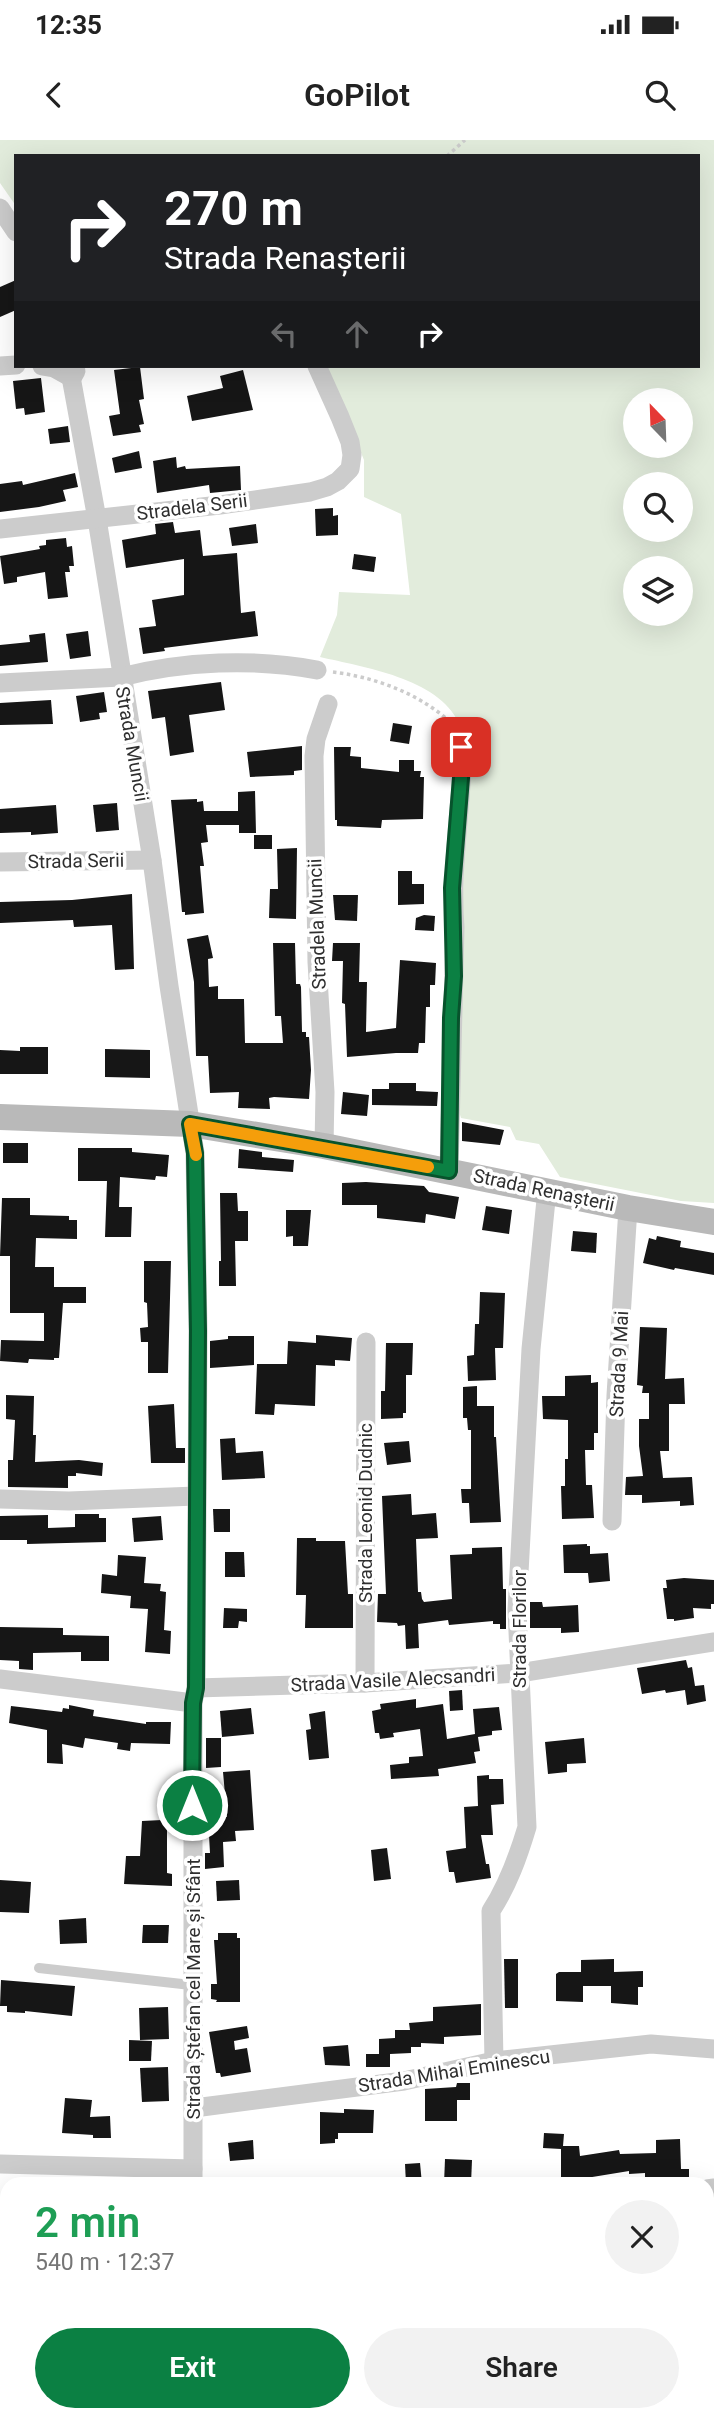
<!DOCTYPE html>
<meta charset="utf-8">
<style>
body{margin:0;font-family:Roboto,sans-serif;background:#f2f2f2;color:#222;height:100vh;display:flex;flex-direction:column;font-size:26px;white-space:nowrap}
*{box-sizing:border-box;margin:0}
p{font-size:23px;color:#767676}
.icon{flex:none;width:38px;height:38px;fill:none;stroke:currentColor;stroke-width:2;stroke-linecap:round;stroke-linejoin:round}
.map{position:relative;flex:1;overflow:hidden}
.side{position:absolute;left:0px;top:2037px;width:714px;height:245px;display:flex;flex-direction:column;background:#fff;border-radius:21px 21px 0 0;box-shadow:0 7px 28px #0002}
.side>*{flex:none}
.hud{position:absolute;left:14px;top:14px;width:686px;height:214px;border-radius:0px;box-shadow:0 7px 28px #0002;background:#202124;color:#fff;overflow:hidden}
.needle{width:46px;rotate:337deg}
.controls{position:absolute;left:623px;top:248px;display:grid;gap:14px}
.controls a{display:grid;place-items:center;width:70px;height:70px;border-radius:50%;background:#fff;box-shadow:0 7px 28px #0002;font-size:35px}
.pin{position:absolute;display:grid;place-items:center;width:60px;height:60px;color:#fff;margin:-30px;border-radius:14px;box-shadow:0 4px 10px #0006}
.me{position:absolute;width:77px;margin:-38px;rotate:0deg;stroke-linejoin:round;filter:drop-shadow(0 0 5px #0008)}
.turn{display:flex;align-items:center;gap:24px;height:147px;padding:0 35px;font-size:32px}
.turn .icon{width:91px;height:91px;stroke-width:2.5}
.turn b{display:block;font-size:49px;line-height:60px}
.lanes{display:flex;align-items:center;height:66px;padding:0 35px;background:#0003;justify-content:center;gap:35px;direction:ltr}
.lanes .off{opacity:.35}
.round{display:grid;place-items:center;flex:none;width:74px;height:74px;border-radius:37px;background:#f2f2f2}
.summary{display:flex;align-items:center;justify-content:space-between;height:119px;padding:0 35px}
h1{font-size:42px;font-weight:600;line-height:52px;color:#1e9e55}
.button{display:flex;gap:14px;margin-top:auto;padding:14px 35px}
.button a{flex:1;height:80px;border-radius:42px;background:#0b8043;color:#fff;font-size:28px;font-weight:600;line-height:80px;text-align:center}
.button a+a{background:#f2f2f2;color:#222}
.status{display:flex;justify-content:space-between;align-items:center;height:49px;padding:0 35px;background:#fff;direction:ltr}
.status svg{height:19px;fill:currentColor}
header{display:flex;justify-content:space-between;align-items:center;height:91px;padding:0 35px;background:#fff;font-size:32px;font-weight:600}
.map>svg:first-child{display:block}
.green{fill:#e2ecdc;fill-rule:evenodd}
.building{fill:#161616}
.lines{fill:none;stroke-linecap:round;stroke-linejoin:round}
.path{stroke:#ccc;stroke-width:3.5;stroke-dasharray:3.5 3.5;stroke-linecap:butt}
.lane{stroke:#ccc;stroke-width:10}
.street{stroke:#ccc;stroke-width:19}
.secondary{stroke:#b9b9b9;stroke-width:26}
.route-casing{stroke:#07532c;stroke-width:18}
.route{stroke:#0b8043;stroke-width:12}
.slow{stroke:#f59e0b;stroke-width:12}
.labels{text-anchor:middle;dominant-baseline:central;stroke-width:7;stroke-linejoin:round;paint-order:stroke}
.street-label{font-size:19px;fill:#2f2f2f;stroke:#fff}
</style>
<div class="status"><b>12:35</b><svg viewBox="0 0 49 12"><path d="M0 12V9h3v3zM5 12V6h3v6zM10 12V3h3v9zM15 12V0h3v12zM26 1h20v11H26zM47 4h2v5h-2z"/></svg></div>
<header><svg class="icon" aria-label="back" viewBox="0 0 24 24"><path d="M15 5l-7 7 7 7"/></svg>GoPilot<svg class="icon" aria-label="search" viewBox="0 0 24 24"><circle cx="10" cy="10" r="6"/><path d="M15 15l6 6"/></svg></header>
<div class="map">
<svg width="714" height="2282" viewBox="0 0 714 2282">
<rect width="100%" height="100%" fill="#fff"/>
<path class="green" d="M0 0H714V1063L681 1061 560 1037 539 1004 516 1000 510 987 461 978 457 965 467 615C464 604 463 593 459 583 438 538 363 527 320 517L337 475 339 452 410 455 401 374 364 357V320L326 226H698V16H16V66L0 43ZM635 261H681V306H635ZM635 345H681V390H635ZM635 429H681V474H635Z"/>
<g class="building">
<path d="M16 140V170L0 177V147Z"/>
<path d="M140 227 144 259 139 260 144 284 139 285 141 292 113 296 109 276 120 274 114 230Z"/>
<path d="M243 230 253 270 192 281 187 256 223 248 220 236Z"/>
<path d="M41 238 45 272 25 275 24 268 16 269 13 241Z"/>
<path d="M68 286 70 302 50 304 48 289Z"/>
<path d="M139 311 142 328 115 333 112 318Z"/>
<path d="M176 317 177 328 185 326 186 329 240 326 241 350 210 353 209 345 157 353 153 321Z"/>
<path d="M75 333 78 347 63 350 66 361 39 367 0 372V344L22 341 23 345Z"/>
<path d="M333 368V376L338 375V395L316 396 315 369Z"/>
<path d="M173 382 175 393 200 390 203 416 237 413 241 473 255 471 258 496 164 508 165 511 143 514 139 488 156 486 152 460 184 455V419L126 428 122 400 156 394 155 384Z"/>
<path d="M256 384 258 403 232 406 229 388Z"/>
<path d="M66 398 67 407 72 406 74 426H69L70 432H65L68 457 48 459 45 432 17 437V442L4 444 0 416 40 409 39 406 46 405V400Z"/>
<path d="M354 414 376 417 374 432 352 429Z"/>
<path d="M88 491 91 516 70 519 66 494Z"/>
<path d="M45 493 48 522 0 526V505L30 502 29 495Z"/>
<path d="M221 542 225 570 189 575 194 612 170 616 165 577 152 579 148 551Z"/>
<path d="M104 552 107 572 99 573 100 579 80 582 76 556Z"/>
<path d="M51 560 53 584 0 585V563Z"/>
<path d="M393 583 412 586 409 604 390 601Z"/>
<path d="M302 606V630L294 631V635L250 637 247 612Z"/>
<path d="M334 607H351L350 616 361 617V628L399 632V620H414V631H421L420 637H424L423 679 382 680 381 688 337 686V680H335Z"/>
<path d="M255 651 256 693H239V685H206L208 702 201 703 204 726H200L204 773 185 775V772H182L171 660 197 659V662L203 661 204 671H238V652Z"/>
<path d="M117 663 119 690 96 692 93 665Z"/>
<path d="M56 665 58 693 31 695V692L0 693V669Z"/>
<rect x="254" y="695" width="18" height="14"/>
<path d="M297 708 296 779 269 778 270 749H278L277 709Z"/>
<path d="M398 731H412V744H424V764L398 765Z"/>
<path d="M132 754 134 829 115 830 112 785 74 787 73 780 0 783V762L72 760Z"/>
<path d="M333 755H358L357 781 335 780Z"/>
<path d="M424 775 435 776 434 791 415 790 416 778Z"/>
<path d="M208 795 213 818 208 819 209 847 218 846V859H244L245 903H283L281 876H275L273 803H295L296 844H300L301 847 302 892H306V897H309L311 930 309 959 274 957 269 958 270 969 238 968 239 952 210 953 208 916H196L194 842 187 799Z"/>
<path d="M333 803H360L359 842H367L366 892 396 888 400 820 436 823 435 845H430V867H426L425 903H419L418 913H396L347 917 345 864 342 863 343 821H332Z"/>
<path d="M20 907H48V934H0V910L20 911Z"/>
<path d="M105 909 150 910V938L105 937Z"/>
<path d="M389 943H416V951L438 952 437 966 372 965V949H389Z"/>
<path d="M343 952 369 955 367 976 341 974Z"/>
<path d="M462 982 504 990 500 1005 462 1001Z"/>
<rect x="3" y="1003" width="25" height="20"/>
<path d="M78 1008H132V1012L169 1015 167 1037 156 1036 155 1040 120 1037 119 1067H132L131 1097H105L107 1041H78Z"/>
<path d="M239 1009 262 1012V1017L294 1020 293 1032 238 1028Z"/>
<path d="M366 1042 424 1046 429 1052 459 1057 455 1079 426 1074 425 1083 377 1078V1065H342V1043Z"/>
<path d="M220 1053H237L238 1071H248V1101H235L236 1146H219V1121H221Z"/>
<path d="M2 1058H30V1075L69 1076V1080H77V1099L36 1098 35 1127H54V1147H86V1163H63L59 1218H54V1220L29 1219 28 1223 0 1221 1 1200 44 1201V1173H10V1116H0Z"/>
<path d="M486 1066 512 1070 509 1094 482 1090Z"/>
<path d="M286 1070H311L308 1106H293V1096L286 1097Z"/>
<path d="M573 1091 597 1093 596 1113 571 1111Z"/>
<path d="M657 1096 681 1101 680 1107 714 1113V1135L675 1128 674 1130 643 1123 649 1098 656 1100Z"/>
<path d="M144 1121H171L168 1233H148V1202H141L140 1188 148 1187 147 1163 144 1162Z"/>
<path d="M480 1152 505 1153 503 1208H495L496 1240 468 1241 467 1216 474 1215 475 1184H479Z"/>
<path d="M640 1187 667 1188 665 1239 684 1238 685 1264H669V1311H660L663 1338 692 1337 694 1365 680 1366V1361L642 1363V1355H625L626 1337 643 1336 639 1306V1279H649V1253H642L643 1246 637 1245Z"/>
<path d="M316 1195 352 1198 350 1221 335 1220V1226L316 1225 315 1266 275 1264 274 1275 255 1274 257 1224H287L288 1201 316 1203Z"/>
<path d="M228 1196H254V1225L210 1228V1201L228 1199Z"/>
<path d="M386 1203H413L412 1235H406V1273H403V1278L381 1279V1251H385Z"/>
<path d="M591 1235V1243L598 1242V1293H594V1310H585L586 1345H592L594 1378 562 1379 561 1346H565V1319H568V1280L543 1279 542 1256H565V1236Z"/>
<path d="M477 1246V1266H494V1297H496L501 1382 470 1383 469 1363H462L461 1349H471V1290H468L467 1278H463V1247Z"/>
<path d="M6 1255 34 1256 33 1295H36L35 1322 79 1320 103 1323 102 1336 76 1333V1336H68V1348L8 1347V1320H13L15 1280 6 1279Z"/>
<path d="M174 1264 176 1308H185V1323H151L148 1266Z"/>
<path d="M235 1298 236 1313 263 1311 265 1338 222 1340 220 1299Z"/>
<path d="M409 1301 411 1322 387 1325 384 1303Z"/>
<path d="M411 1354 412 1375 436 1373 438 1398 416 1399 418 1452H421L422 1459 424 1462 452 1459 450 1415 472 1414V1408L502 1407 503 1449H506V1489H500V1484H493V1481L449 1485 448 1480 418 1484 419 1508 406 1509 405 1485 398 1486 397 1483 377 1482 378 1454H386L382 1356Z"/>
<path d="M213 1369H230V1392H214Z"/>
<path d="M75 1374H99V1378H106V1402L27 1404V1400H0V1376L48 1375V1388L75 1387Z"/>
<path d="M161 1376 163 1400 134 1402 132 1378Z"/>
<path d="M297 1398H316V1401H345L348 1454H353V1488H305L306 1455H296Z"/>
<path d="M587 1404V1406H590V1414L608 1413 610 1441 589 1443 588 1433H564L563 1405Z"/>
<path d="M225 1412H244L245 1437H225Z"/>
<path d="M118 1415 146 1417 144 1443 161 1444 160 1451 166 1452 164 1490 171 1491 170 1514 145 1512 148 1469 130 1468 131 1456 101 1453 102 1434 117 1436Z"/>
<path d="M684 1438 714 1440V1464H711V1469L693 1468 694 1478 674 1481V1479H667L663 1448H667L666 1440Z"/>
<path d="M530 1462H542L543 1467 578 1465 579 1492 561 1493V1488H530Z"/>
<path d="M224 1468 247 1469V1482L239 1481 238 1488H223Z"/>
<path d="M0 1487 63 1488V1495L109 1496V1521H81V1512L33 1513V1530L19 1529V1521L0 1520Z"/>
<path d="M686 1520 688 1528 692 1527 695 1546 704 1545 706 1561 687 1565 685 1550 666 1553 665 1550 642 1554 637 1528Z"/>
<path d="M462 1550 463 1570 450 1571 449 1551Z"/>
<path d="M416 1559V1568L443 1564 447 1599 475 1594 473 1569 499 1567 502 1590 492 1591V1595L478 1597 480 1611 474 1612 476 1623 438 1629 439 1636 391 1639 390 1625 409 1623V1617L423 1616 420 1589 393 1593 394 1597 380 1599 379 1593H375L372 1571 381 1569 380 1564Z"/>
<path d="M69 1565 94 1570 93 1576 146 1584V1582H171L170 1604 131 1603 130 1611 117 1609 118 1603 85 1598 83 1608 62 1604 63 1624 47 1623V1590L9 1583 11 1566 62 1572 63 1568 69 1569Z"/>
<path d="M251 1568 254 1594 222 1597 220 1571Z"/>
<path d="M325 1571 329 1618 309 1620 306 1590 311 1589 309 1574Z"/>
<path d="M206 1598H221V1627L206 1628Z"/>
<path d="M584 1598 586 1623 567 1624V1632L548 1634 545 1602Z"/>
<path d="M250 1630 254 1690 235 1691 236 1701 223 1702 224 1727 205 1729V1713H210L208 1678 227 1677 223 1632Z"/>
<path d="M489 1635V1639H503L504 1664 491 1665 493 1695H481L486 1724H489L491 1738 456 1743 454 1732H449L446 1711 466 1708 464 1667 478 1666 477 1636Z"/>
<path d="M168 1662 181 1663V1681H167V1733L172 1734V1746L124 1744 126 1716H140L142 1681 162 1680H160L161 1664 168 1665Z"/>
<path d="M387 1708 391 1739 374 1741 371 1710Z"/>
<path d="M0 1740 31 1742 29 1773 0 1772Z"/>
<path d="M239 1740 240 1760 217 1761 216 1741Z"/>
<path d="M86 1778 87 1803 60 1804 59 1780Z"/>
<path d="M143 1785H169L168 1803H142Z"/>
<path d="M218 1793H237V1798H240V1862H216L217 1860 211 1859V1844H217L214 1800H218Z"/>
<path d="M504 1819H518V1868H505Z"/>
<path d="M614 1819V1832L643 1831V1847H638V1865L611 1863V1846H583V1862L556 1861V1834L559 1832H581V1820Z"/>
<path d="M1 1840 75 1846 72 1876 25 1871V1873L7 1872V1866H0Z"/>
<path d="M481 1864V1895L444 1897V1904L421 1903V1907H411V1913L390 1914V1927H366V1914H379V1899L395 1898V1890H410L409 1883 433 1881V1867Z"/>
<path d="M168 1867 169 1899 140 1900 139 1868Z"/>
<path d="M247 1886 249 1898 234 1901 235 1910 247 1908 251 1932 221 1937 220 1933H216L209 1892Z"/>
<path d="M129 1900 152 1901 151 1921H129Z"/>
<path d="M348 1905 350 1926 325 1925 323 1907Z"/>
<path d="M168 1927 169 1961 142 1962 140 1928Z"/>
<path d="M457 1943H470V1960H457V1981H425V1949L456 1947Z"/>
<path d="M65 1958 92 1960 90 1977 110 1976 111 1998H93V1995L62 1993Z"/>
<path d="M344 1969 374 1970 373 1993H338V1999H335V2003L320 2004V1972L344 1973Z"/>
<path d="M544 1993 564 1994 563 2006H579L580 2016 619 2010 620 2014 656 2013V2000L680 1999 681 2029H689V2043L645 2044V2033L629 2034V2031L580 2039V2044H561V2009L543 2008Z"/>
<path d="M253 2000 254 2019 230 2021 228 2003Z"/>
<path d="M445 2019 472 2020 471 2044H444Z"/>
<path d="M420 2023 422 2044H406L405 2024Z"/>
</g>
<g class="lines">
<g class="path">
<path d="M447 16 465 0"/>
<path d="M333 532C374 537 418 553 449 581"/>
<path d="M707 2221 713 2282"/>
</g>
<path class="lane" d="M39 1828 191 1845"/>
<g class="street">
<path d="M0 68 16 92"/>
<path d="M0 226 16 225"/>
<path d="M42 226 54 228 72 238 76 231"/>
<path d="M69 226 97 379 152 720 169 846 195 1013 198 1191 196 1548 193 1563V2044"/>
<path d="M0 389 220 365 310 352 327 347 338 341 350 329 352 315 350 302 340 277 317 226"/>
<path d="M0 543 121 537C183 521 254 518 317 530"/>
<path d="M0 722 152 720"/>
<path d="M324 1006 325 952 317 822 314 616 316 599 328 564"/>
<path d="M449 1031 455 787C452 752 455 718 458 682 460 653 465 623 458 594"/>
<path d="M0 1359 69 1361 196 1356"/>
<path d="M612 1381 616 1255 628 1068"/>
<path d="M0 1539 193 1563"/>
<path d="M365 1543 366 1202"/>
<path d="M196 1548 365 1543 519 1533 714 1502"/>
<path d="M494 1921 491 1771C508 1745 518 1717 527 1687L517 1470 531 1209 547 1050"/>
<path d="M194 1968 404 1941 494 1921 651 1904 714 1909"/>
<path d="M0 2024 193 2029"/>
<path d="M707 2049 714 2048"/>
<path d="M707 2206 714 2205"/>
<path d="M195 2275 196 2282"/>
<path d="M303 2282 313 2275"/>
</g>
<path class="secondary" d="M0 977 190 984 324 1006 628 1068 714 1082"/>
</g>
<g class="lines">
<defs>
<path id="route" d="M192 1665 193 1563 196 1548 198 1191 195 1013 190 984 449 1031 451 878 454 836 452 748 461 638V607"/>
</defs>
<use href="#route" class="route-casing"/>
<use href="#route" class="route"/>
<path class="slow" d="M196 1015 190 984 428 1027"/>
</g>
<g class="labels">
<g class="street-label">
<text transform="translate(192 367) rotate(-7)">Stradela Serii</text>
<text transform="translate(132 604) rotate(80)">Strada Muncii</text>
<text transform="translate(76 721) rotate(-1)">Strada Serii</text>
<text transform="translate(317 784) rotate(-92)">Stradela Muncii</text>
<text transform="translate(544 1050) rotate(12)">Strada Renașterii</text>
<text transform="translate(619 1224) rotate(-87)">Strada 9 Mai</text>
<text transform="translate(365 1373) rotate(-90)">Strada Leonid Dudnic</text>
<text transform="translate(519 1489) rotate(-90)">Strada Florilor</text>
<text transform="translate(393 1540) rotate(-3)">Strada Vasile Alecsandri</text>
<text transform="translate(193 1849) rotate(-90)">Strada Ștefan cel Mare și Sfânt</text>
<text transform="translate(454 1931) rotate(-9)">Strada Mihai Eminescu</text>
</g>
</g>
</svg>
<div class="controls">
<a><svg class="needle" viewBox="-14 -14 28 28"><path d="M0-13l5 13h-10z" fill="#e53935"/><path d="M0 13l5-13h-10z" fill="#767676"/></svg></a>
<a><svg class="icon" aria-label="search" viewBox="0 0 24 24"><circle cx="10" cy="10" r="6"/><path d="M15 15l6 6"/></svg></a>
<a><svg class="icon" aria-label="layers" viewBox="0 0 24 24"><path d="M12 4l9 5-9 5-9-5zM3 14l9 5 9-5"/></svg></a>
</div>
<div class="pin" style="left:461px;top:607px;background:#d93025"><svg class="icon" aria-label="arrive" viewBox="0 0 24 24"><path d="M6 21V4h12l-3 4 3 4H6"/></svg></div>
<svg class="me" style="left:192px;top:1665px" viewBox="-20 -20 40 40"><circle r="17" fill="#0b8043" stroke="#fff" stroke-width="3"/><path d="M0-11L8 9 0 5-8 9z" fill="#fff"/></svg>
<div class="hud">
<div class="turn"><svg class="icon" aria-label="right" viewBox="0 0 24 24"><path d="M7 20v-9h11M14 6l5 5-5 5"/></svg><div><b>270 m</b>Strada Renașterii</div></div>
<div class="lanes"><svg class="icon off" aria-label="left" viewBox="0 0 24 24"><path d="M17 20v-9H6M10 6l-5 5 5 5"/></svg><svg class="icon off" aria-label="ahead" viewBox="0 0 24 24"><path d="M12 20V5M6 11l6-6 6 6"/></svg><svg class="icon" aria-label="right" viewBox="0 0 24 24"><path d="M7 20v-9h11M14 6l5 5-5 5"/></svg></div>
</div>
<section class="side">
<div class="summary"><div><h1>2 min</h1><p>540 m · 12:37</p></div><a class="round"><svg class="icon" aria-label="close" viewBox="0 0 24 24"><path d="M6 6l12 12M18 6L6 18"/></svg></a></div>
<div class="button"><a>Exit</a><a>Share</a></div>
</section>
</div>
